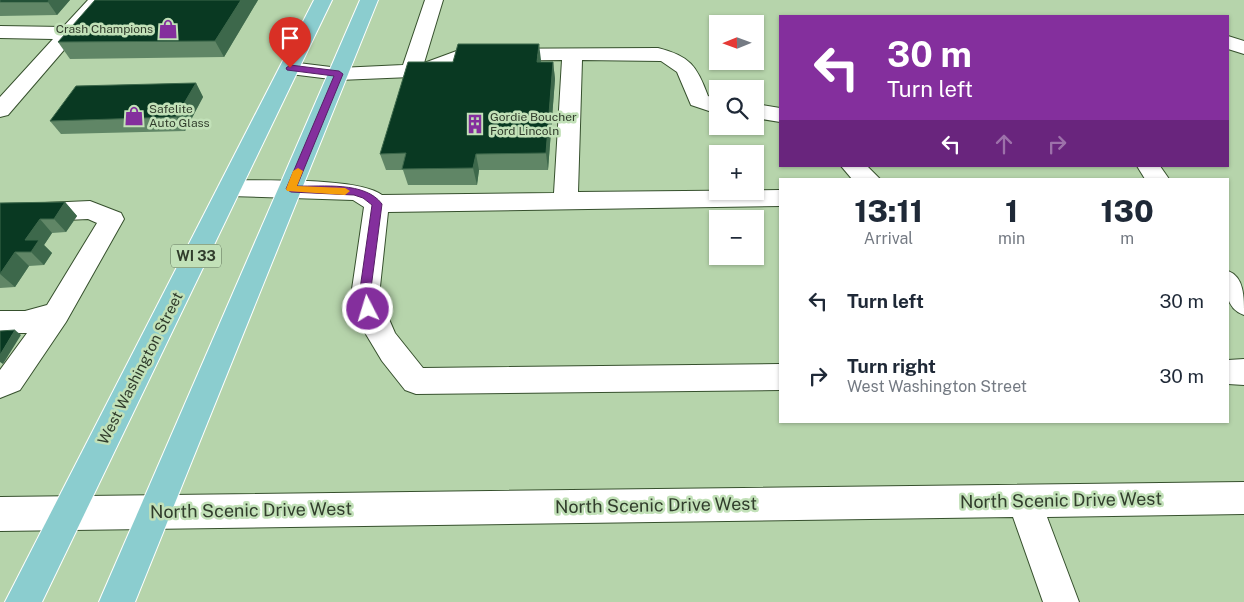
<!DOCTYPE html>
<meta charset="utf-8">
<style>
body{margin:0;font-family:"Public Sans",sans-serif;background:#f2f2f3;color:#1f2937;height:100vh;display:flex;flex-direction:column;font-size:19px;white-space:nowrap}
*{box-sizing:border-box;margin:0}
p{font-size:16px;color:#747a83}
.icon{flex:none;width:28px;height:28px;fill:none;stroke:currentColor;stroke-width:2;stroke-linecap:round;stroke-linejoin:round}
.map{position:relative;flex:1;overflow:hidden}
.drawer{position:absolute;left:779px;top:178px;width:450px;height:245px;display:flex;flex-direction:column;background:#fff;border-radius:0px;box-shadow:0 1px 4px #0004}
.drawer>*{flex:none}
.guide{position:absolute;left:779px;top:15px;width:450px;height:152px;border-radius:0px;box-shadow:0 1px 4px #0004;background:#842f9d;color:#fff;overflow:hidden}
.needle{width:32px;rotate:269deg}
.fabs{position:absolute;left:709px;top:15px;display:grid;gap:10px}
.fabs a{display:grid;place-items:center;width:55px;height:55px;border-radius:0px;background:#fff;box-shadow:0 1px 4px #0004;font-size:25px}
.pin{position:absolute;display:grid;place-items:center;width:42px;height:42px;color:#fff;margin:-51px -21px;border-radius:50% 50% 50% 0;rotate:-45deg;box-shadow:0 0 5px #0007}
.pin .icon{rotate:45deg}
.me{position:absolute;width:55px;margin:-28px;rotate:355deg;stroke-linejoin:round;filter:drop-shadow(0 0 4px #0008)}
.turn{display:flex;align-items:center;gap:18px;height:105px;padding:0 25px;font-size:22px}
.turn .icon{width:65px;height:65px;stroke-width:2.5}
.turn b{display:block;font-size:35px;line-height:42px}
.lanes{display:flex;align-items:center;height:48px;padding:0 25px;background:#0003;justify-content:center;gap:25px;direction:ltr}
.lanes .off{opacity:.35}
.eta{display:flex;justify-content:space-evenly;align-items:center;height:85px;text-align:center}
.eta b{font-size:30px;font-weight:800;line-height:35px}
ul{padding:0;list-style:none}
li{display:flex;align-items:center;gap:15px;height:75px;padding:0 25px}
li div{flex:1}
li b{display:block;font-size:19px}
li em{font-style:normal}
.map>svg:first-child{display:block}
.lines{fill:none;stroke-linecap:round;stroke-linejoin:round}
.minor-casing{stroke:#36502d;stroke-width:2}
.major-casing{stroke:#fff;stroke-width:2}
.minor{fill:#fff;fill-rule:evenodd}
.major{fill:#8bcdcf;fill-rule:evenodd}
.wall{fill:#608666}
.shaded-wall{fill:#3d684b}
.building{fill:#093922;stroke:#3d684b}
.route{fill:#842f9d;stroke:#561f66}
.slow{fill:#f59e0b}
.labels{text-anchor:middle;dominant-baseline:central;stroke-width:5;stroke-linejoin:round;paint-order:stroke}
.far-poi-label{font-size:12px;fill:#313d2c;stroke:#c2e1b8;text-anchor:start}
.shield{fill:#c2e1b8;stroke:#5c6e56;stroke-width:1}
.shield-label{font-size:14px;font-weight:bold;fill:#313d2c}
.street-label{font-size:15px;fill:#313d2c;stroke:#c2e1b8}
.near-street-label{font-size:18px;fill:#313d2c;stroke:#c2e1b8}
</style>
<div class="map">
<svg width="1244" height="602" viewBox="0 0 1244 602">
<rect width="100%" height="100%" fill="#b6d4ab"/>
<g class="lines">
<defs>
<g id="minor">
<path d="M88 0H107L8 115 0 117V97L53 39 0 38V26L63 27Z"/>
<path d="M425 0H443L424 63 462 49 658 48C690 56 697 66 708 96L718 100V114L691 105 677 72 661 61 582 60 578 192 780 190V206L388 212 379 296 395 333 423 368 780 364V390L416 394 405 390 382 361 364 331 351 296 364 207 353 200 230 196 222 194 218 188 222 182 230 180C264 181 359 177 382 195L554 193 562 60 465 61 436 72 411 77 339 80 290 74 283 72 280 68 283 64 290 62 339 68 403 65Z"/>
<path d="M1228 36 1244 41V54L1228 49Z"/>
<path d="M755 104 780 108V122L755 118Z"/>
<path d="M841 166H867L880 179H852Z"/>
<path d="M1137 166H1160L1169 179H1145Z"/>
<path d="M90 201 121 213 124 219 66 322 20 390 0 398V370L27 333H0V311H25L47 305 97 223 88 219 0 223V205Z"/>
<path d="M1228 271C1244 277 1244 296 1244 315 1224 308 1226 288 1228 271Z"/>
<path d="M1244 359V385L1228 384V360Z"/>
<path d="M1244 482V514L1047 517 1079 602H1043L1013 517 0 531V497Z"/>
</g>
<g id="major">
<path d="M314 0H332L42 602H5Z"/>
<path d="M360 0H378L135 602H99Z"/>
</g>
</defs>
<use href="#minor" class="minor-casing"/>
<use href="#major" class="major-casing"/>
<use href="#minor" class="minor"/>
<use href="#major" class="major"/>
</g>
<g class="wall">
<path d="M0 0H70L57 15 0 16Z"/>
<path d="M258 0 224 57 70 59 58 42Z"/>
<path d="M541 60V62H553L555 79 548 170H479L477 185H408L403 170H386L380 154Z"/>
<path d="M196 83 203 97 185 131 61 134 50 121Z"/>
<path d="M65 202 77 216 66 232 52 233 44 245 52 253 44 265 29 266 15 287 0 288V203Z"/>
</g>
<g class="shaded-wall">
<path d="M49 0H70L57 15 48 2Z"/>
<path d="M241 0H258L224 57 215 41Z"/>
<path d="M539 44 541 60 539 79 537 62Z"/>
<path d="M553 62 555 79 548 170 546 153Z"/>
<path d="M196 83 203 97 185 131 176 117Z"/>
<path d="M476 154 479 170 477 185 473 168Z"/>
<path d="M65 202 77 216 66 232 54 219Z"/>
<path d="M40 219 52 233 44 245 52 253 44 265 31 252 25 240Z"/>
<path d="M15 252 29 266 15 287 0 274Z"/>
<path d="M15 330 21 335 3 364 0 362V355Z"/>
</g>
<g class="building">
<path d="M0 0H49L48 2H0Z"/>
<path d="M95 0H241L215 41 58 42Z"/>
<path d="M458 44H539L537 62H553L546 153 476 154 473 168 402 169 406 153 380 154 408 62H453Z"/>
<path d="M196 83 176 117 50 121 76 86Z"/>
<path d="M65 202 54 219H40L25 240H39L31 252H15L0 274V203Z"/>
<path d="M15 330 0 355V331Z"/>
</g>
<path class="route" d="M290 65 339 71 343 74 297 186C323 187 365 181 382 204L370 296 374 309 368 314 364 312 359 296 372 205 363 198 354 195 291 192 286 189 334 76 287 70 286 68Z"/>
<path class="slow" d="M298 168 303 171 297 186 345 188 350 191 345 195 287 191 286 189 293 171Z"/>
<defs>
<symbol id="shop-bare" viewBox="-9 -9 18 18"><path d="M-5-2.5h2.3a2.7 3.5 0 0 1 5.4 0H5L5.5 6h-11ZM-1.5-2.5h3a1.5 2.3 0 0 0-3 0Z" fill="#842f9d" stroke="#c2e1b8" stroke-width="2.5" paint-order="stroke"/></symbol>
<symbol id="building-bare" viewBox="-9 -9 18 18"><path d="M-4-6H4V6H1V3H-1V6H-4ZM-2.5-4.3h1.7v1.8h-1.7ZM.8-4.3h1.7v1.8H.8ZM-2.5-1h1.7V.8h-1.7ZM.8-1h1.7V.8H.8Z" fill="#842f9d" stroke="#c2e1b8" stroke-width="2.5" paint-order="stroke"/></symbol>
</defs>
<g fill-rule="evenodd">
<use href="#shop-bare" x="154" y="15" width="28" height="28"/>
<use href="#shop-bare" x="120" y="102" width="28" height="28"/>
<use href="#building-bare" x="461" y="110" width="28" height="28"/>
</g>
<g class="labels">
<g class="far-poi-label">
<text x="153" y="29" text-anchor="end">Crash Champions</text>
<text x="149" y="109">Safelite<tspan x="149" dy="14">Auto Glass</tspan></text>
<text x="490" y="117">Gordie Boucher<tspan x="490" dy="14">Ford Lincoln</tspan></text>
</g>
<rect class="shield" x="171" y="244.5" width="50" height="23" rx="4"/>
<g class="shield-label">
<text x="196" y="256">WI 33</text>
</g>
<g class="street-label">
<text transform="translate(140 368) rotate(-63)">West Washington Street</text>
</g>
<g class="near-street-label">
<text transform="translate(1061 500) rotate(-1)">North Scenic Drive West</text>
<text transform="translate(656 505) rotate(-1)">North Scenic Drive West</text>
<text transform="translate(251 510) rotate(-1)">North Scenic Drive West</text>
</g>
</g>
</svg>
<div class="fabs">
<a><svg class="needle" viewBox="-14 -14 28 28"><path d="M0-13l5 13h-10z" fill="#e53935"/><path d="M0 13l5-13h-10z" fill="#747a83"/></svg></a>
<a><svg class="icon" aria-label="search" viewBox="0 0 24 24"><circle cx="10" cy="10" r="6"/><path d="M15 15l6 6"/></svg></a>
<a>+</a>
<a>−</a>
</div>
<div class="pin" style="left:290px;top:68px;background:#d93025"><svg class="icon" aria-label="arrive" viewBox="0 0 24 24"><path d="M6 21V4h12l-3 4 3 4H6"/></svg></div>
<svg class="me" style="left:368px;top:309px" viewBox="-20 -20 40 40"><circle r="17" fill="#842f9d" stroke="#fff" stroke-width="3"/><path d="M0-11L8 9 0 5-8 9z" fill="#fff"/></svg>
<div class="guide">
<div class="turn"><svg class="icon" aria-label="left" viewBox="0 0 24 24"><path d="M17 20v-9H6M10 6l-5 5 5 5"/></svg><div><b>30 m</b>Turn left</div></div>
<div class="lanes"><svg class="icon" aria-label="left" viewBox="0 0 24 24"><path d="M17 20v-9H6M10 6l-5 5 5 5"/></svg><svg class="icon off" aria-label="ahead" viewBox="0 0 24 24"><path d="M12 20V5M6 11l6-6 6 6"/></svg><svg class="icon off" aria-label="right" viewBox="0 0 24 24"><path d="M7 20v-9h11M14 6l5 5-5 5"/></svg></div>
</div>
<section class="drawer">
<div class="eta">
<div><b>13:11</b><p>Arrival</p></div>
<div><b>1</b><p>min</p></div>
<div><b>130</b><p>m</p></div>
</div>
<ul>
<li><svg class="icon" aria-label="left" viewBox="0 0 24 24"><path d="M17 20v-9H6M10 6l-5 5 5 5"/></svg><div><b>Turn left</b></div><em>30 m</em></li>
<li><svg class="icon" aria-label="right" viewBox="0 0 24 24"><path d="M7 20v-9h11M14 6l5 5-5 5"/></svg><div><b>Turn right</b><p>West Washington Street</p></div><em>30 m</em></li>
</ul>
</section>
</div>
